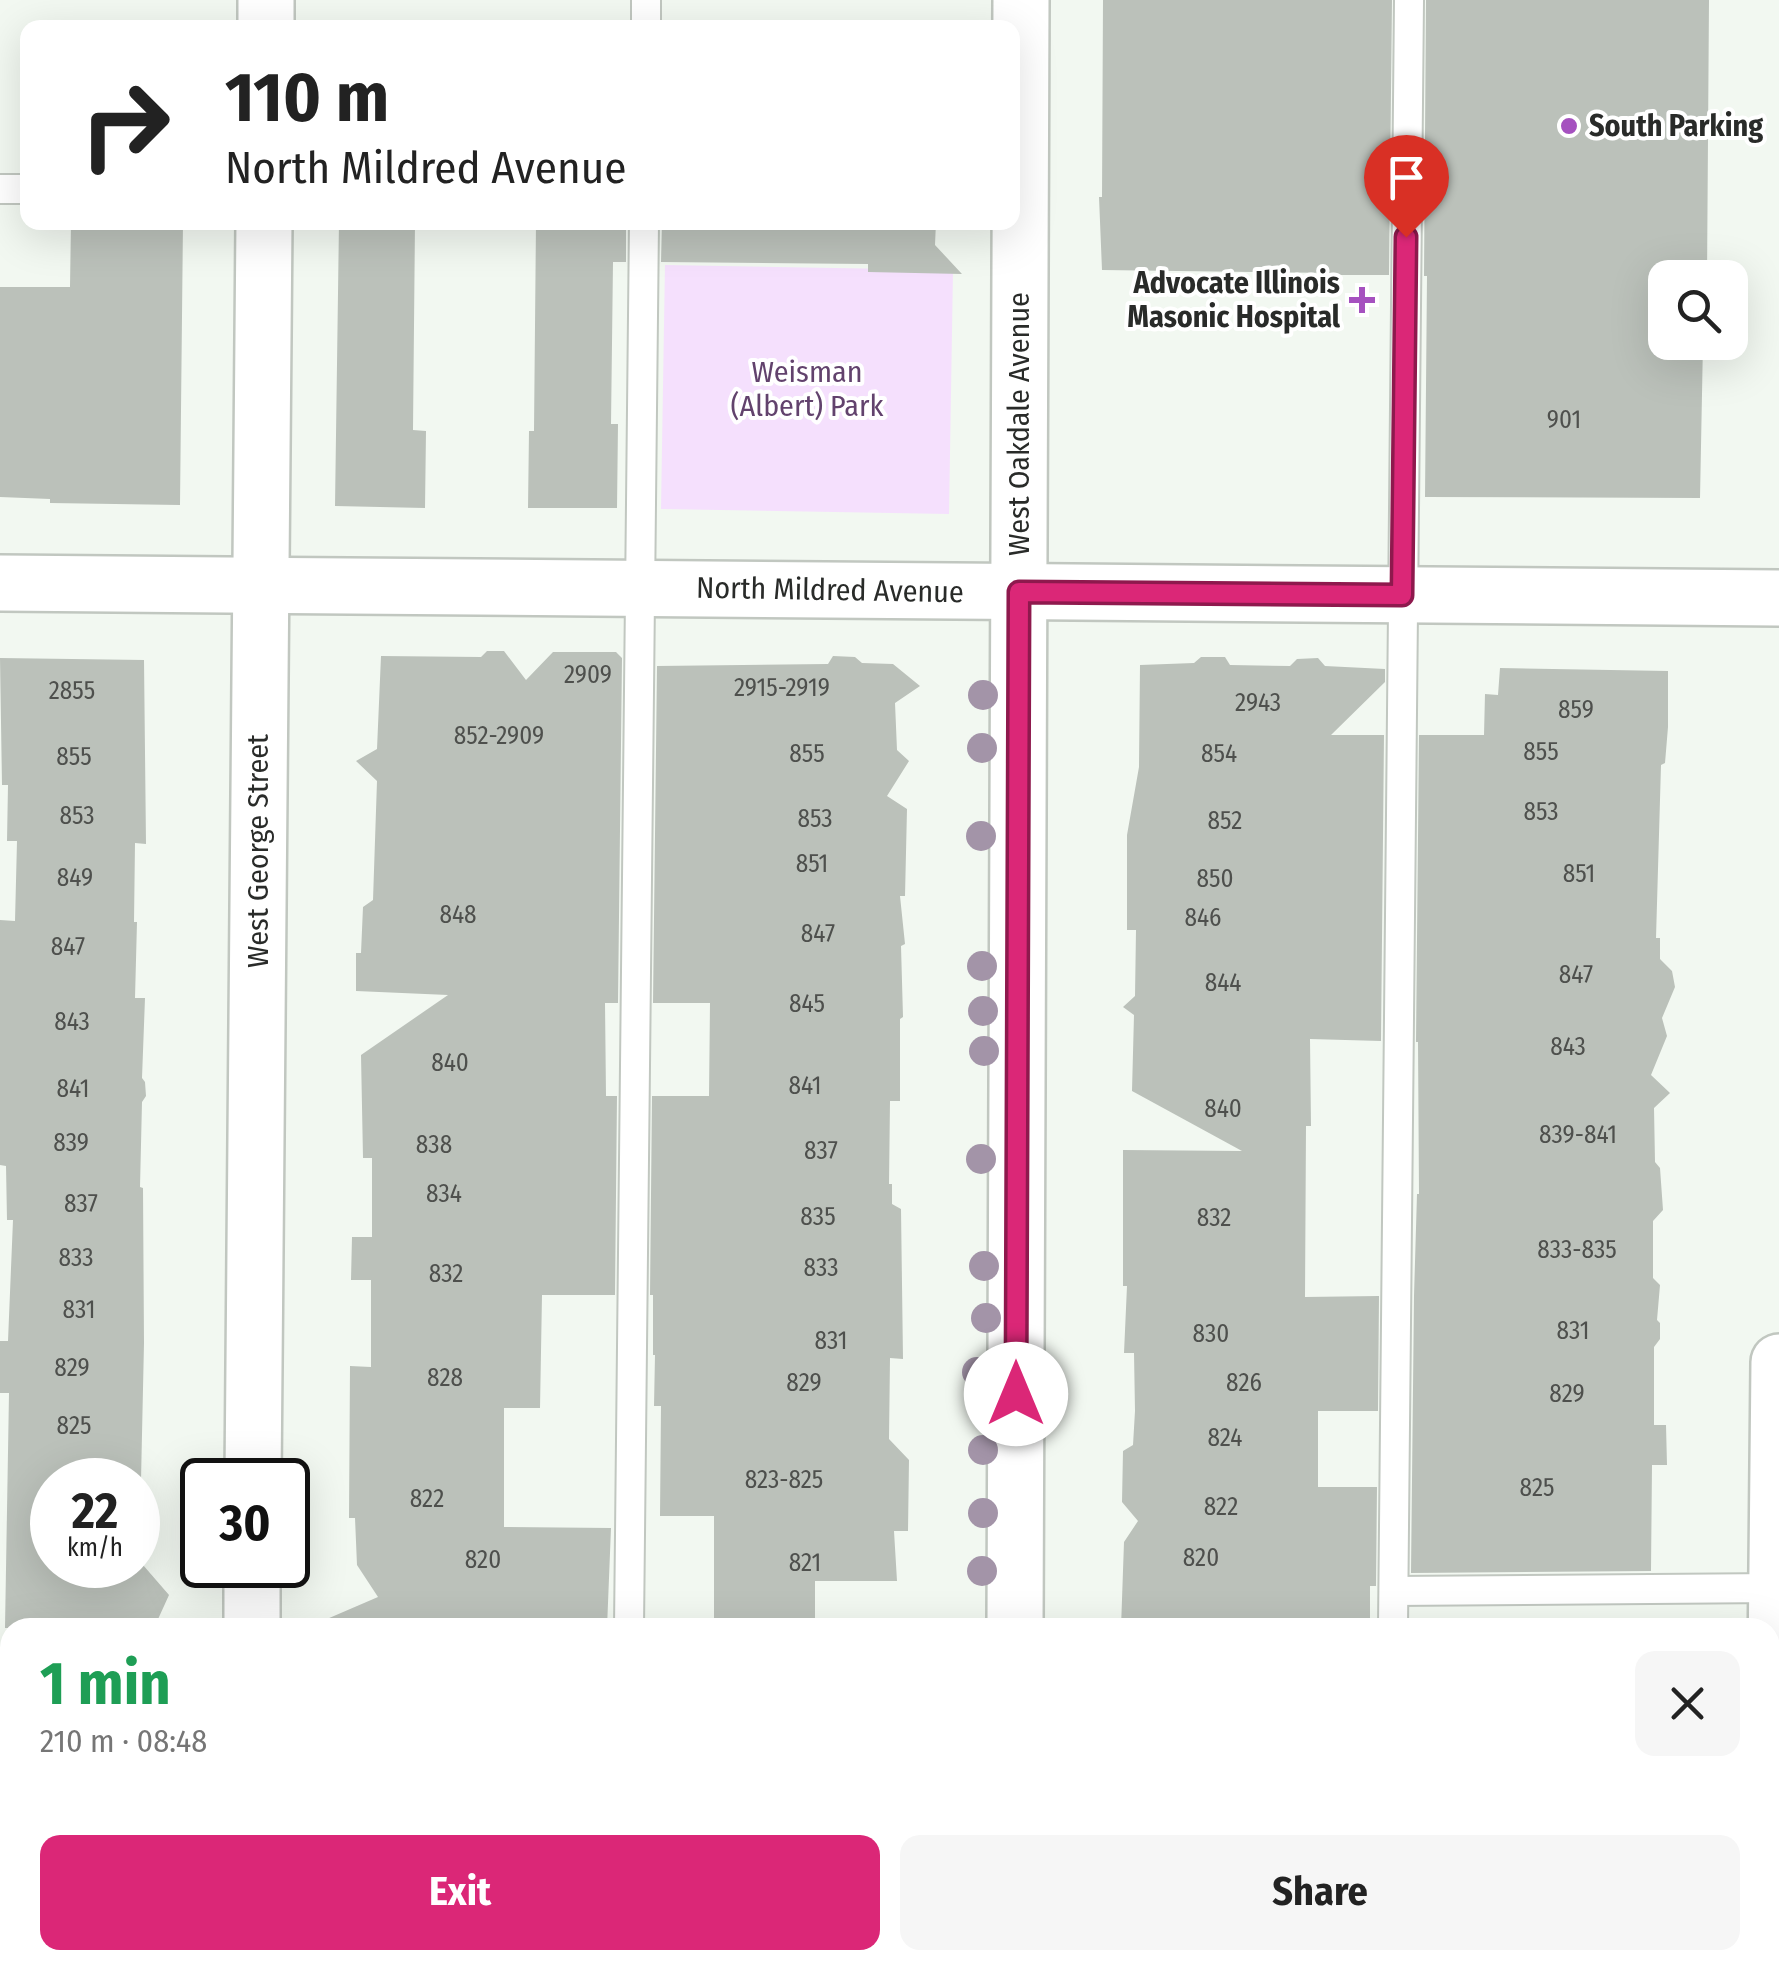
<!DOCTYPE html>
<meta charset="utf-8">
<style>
body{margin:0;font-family:"Fira Sans Condensed",sans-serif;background:#f6f6f6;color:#222;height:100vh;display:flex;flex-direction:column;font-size:38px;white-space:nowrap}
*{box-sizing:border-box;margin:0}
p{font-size:32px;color:#767676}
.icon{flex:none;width:55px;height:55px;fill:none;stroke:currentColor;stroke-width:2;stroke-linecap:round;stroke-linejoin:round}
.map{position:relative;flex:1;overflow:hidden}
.side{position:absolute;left:0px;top:1618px;width:1780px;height:352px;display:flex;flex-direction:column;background:#fff;border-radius:30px 30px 0 0;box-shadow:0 10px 40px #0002}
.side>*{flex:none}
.guide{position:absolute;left:20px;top:20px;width:1000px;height:210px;border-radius:20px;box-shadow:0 10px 40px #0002;background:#fff;color:#222;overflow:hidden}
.fabs{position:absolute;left:1648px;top:260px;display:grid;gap:20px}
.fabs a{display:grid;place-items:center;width:100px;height:100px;border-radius:20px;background:#fff;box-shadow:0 10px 40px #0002;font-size:50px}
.speed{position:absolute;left:30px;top:1458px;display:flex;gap:20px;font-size:50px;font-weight:700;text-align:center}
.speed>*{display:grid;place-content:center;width:130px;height:130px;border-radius:50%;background:#fff;box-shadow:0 10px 40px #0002;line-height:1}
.speed small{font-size:25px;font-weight:400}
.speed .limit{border:5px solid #111;border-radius:15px;background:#fff;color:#111}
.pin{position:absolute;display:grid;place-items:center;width:85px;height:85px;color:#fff;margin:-102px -42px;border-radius:50% 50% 50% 0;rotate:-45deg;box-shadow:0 0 10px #0007}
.pin .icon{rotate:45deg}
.me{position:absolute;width:110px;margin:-55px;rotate:0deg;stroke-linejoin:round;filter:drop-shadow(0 0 8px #0008)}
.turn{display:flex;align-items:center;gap:35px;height:210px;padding:0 40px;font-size:45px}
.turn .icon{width:130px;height:130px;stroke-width:2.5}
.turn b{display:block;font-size:70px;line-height:85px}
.round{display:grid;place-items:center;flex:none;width:105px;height:105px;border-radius:20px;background:#f6f6f6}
.head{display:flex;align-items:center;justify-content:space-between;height:170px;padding:0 40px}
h1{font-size:60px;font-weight:700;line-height:75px;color:#1e9e55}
.action{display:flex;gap:20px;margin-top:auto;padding:20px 40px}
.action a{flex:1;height:115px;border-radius:20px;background:#db2777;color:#fff;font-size:40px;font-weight:700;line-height:115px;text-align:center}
.action a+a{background:#f6f6f6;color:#222}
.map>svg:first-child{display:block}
.green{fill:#f5e0fd}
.building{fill:#bbc1ba}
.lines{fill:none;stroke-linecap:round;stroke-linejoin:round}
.lane-casing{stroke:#c1c7c0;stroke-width:32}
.street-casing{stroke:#c1c7c0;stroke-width:60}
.lane{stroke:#fff;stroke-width:28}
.street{stroke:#fff;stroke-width:55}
.tree{fill:#a394a8}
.route-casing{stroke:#8e194d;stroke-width:25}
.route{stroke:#db2777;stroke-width:18}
.poi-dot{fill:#a551bf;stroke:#fff;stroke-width:4}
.labels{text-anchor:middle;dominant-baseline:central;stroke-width:8;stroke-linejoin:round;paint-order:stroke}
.number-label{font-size:25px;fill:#4e504d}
.poi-label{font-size:30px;font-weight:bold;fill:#292b29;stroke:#fff;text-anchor:start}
.park-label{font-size:30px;fill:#62426d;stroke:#fff}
.street-label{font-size:30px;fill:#292b29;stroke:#fff}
</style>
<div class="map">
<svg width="1779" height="1969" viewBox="0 0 1779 1969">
<rect width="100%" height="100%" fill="#f2f8f1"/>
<path class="green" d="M665 265 953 270 949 514 661 509Z"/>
<g class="building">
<path d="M1103 0H1392L1389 275H1337V273L1102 270 1099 197H1102Z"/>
<path d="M1426 0H1709L1707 278H1665V342H1703L1700 498 1425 497 1427 276H1424Z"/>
<path d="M71 222H183L180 505 50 503V499L0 497V287H70Z"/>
<path d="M339 222H415L413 430 426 431 425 508 335 506Z"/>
<path d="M536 222H626V262H613L611 424H618L617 508H528L529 431H534Z"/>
<path d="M662 222H936L935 245 962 274 868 272V264L661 262Z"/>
<path d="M487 651H504L526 680 553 652H616L622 658 618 1003H605L606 1096H617L615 1295H542L540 1408H504V1527L611 1528 607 1628H306L378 1597 357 1565 355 1518H349L350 1366 371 1367V1280H351L352 1237H372V1158H363L361 1055 448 995 356 991V953H361L363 907 373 900 377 781 356 761 377 749 381 656 481 657Z"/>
<path d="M833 656 855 657 862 663 893 664 920 686 895 703 897 750 909 761 887 796 907 809 905 896H900L905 944 901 946 903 1017 900 1019V1101H890L889 1184H892V1204L901 1209 903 1359 890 1358 889 1439 909 1460 908 1531H894L897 1581H815V1628H714V1516H660L661 1406H654L655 1355H653V1295H650L652 1096H709L710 1003H653L657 666 828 664Z"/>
<path d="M1201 657H1225L1230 665 1290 666 1297 659 1318 658 1325 666 1385 669V682L1331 735H1384L1381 1041 1310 1039 1311 1126H1306L1305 1297 1379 1296 1378 1411H1318V1487H1377L1376 1586H1370V1628H1121L1124 1542 1138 1521 1122 1502 1123 1451 1133 1445 1135 1411 1134 1353H1124L1127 1286H1123V1150L1242 1151 1132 1091 1134 1015 1123 1007 1135 996 1136 930H1127V835L1139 767 1140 665 1194 663Z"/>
<path d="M0 658 144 660 146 844 135 843 134 922H137L135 998H145L142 1078 145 1082 146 1096 142 1102 140 1187 143 1188 144 1343 141 1480H52V1565H143L169 1595 154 1628H5L9 1393H0V1341H8L13 1220H7L6 1166 0 1165V920L15 921 17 841H7L8 785H2Z"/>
<path d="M1500 668 1668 671V727L1665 763 1661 765 1656 938H1660V959L1672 971 1675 987 1662 1018 1667 1036 1651 1075 1670 1093 1654 1108 1655 1162 1660 1168 1663 1210 1653 1221V1278L1660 1285 1657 1320 1660 1323V1339L1654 1347V1425H1666L1667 1465H1652L1651 1571 1411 1573 1414 1296 1417 1194H1419L1418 1042H1416L1419 735H1484L1485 694 1498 695Z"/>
</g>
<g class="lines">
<defs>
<g id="lane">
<path d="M646 28V0"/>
<path d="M0 189H28"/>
<path d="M1394 1591 1777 1588"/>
<path d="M629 1628 644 222"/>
<path d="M1393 1628 1409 0"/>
<path d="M0 1708 10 1709"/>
</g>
<g id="street">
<path d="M266 28V0"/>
<path d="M0 583 1779 598"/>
<path d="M253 1480 264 222"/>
<path d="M252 1628V1565"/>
<path d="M1015 1628 1021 0"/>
<path d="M248 1969 249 1960"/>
<path d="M1013 1969V1960"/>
<path d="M1773 1969 1779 1362"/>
</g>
</defs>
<use href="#lane" class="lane-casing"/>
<use href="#street" class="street-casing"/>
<use href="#lane" class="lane"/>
<use href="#street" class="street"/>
</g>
<g class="tree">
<circle cx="983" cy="695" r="15"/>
<circle cx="982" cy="748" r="15"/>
<circle cx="981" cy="836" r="15"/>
<circle cx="982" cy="966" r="15"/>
<circle cx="983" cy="1011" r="15"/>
<circle cx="984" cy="1051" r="15"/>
<circle cx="981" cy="1159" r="15"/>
<circle cx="984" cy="1266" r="15"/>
<circle cx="986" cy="1318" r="15"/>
<circle cx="977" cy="1372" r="15"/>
<circle cx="983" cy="1450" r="15"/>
<circle cx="983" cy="1513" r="15"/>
<circle cx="982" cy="1571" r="15"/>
</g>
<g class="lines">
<defs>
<path id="route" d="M1016 1394 1019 592 1402 595 1406 237"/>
</defs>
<use href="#route" class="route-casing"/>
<use href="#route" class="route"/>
</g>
<g class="poi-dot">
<circle cx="1569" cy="126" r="10"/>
<path d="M1357 285h10v10h10v10h-10v10h-10v-10h-10v-10h10z"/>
</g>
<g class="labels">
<g class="number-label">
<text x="1564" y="420">901</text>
<text x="588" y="675">2909</text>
<text x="782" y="688">2915-2919</text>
<text x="72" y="691">2855</text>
<text x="1258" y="703">2943</text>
<text x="1576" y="710">859</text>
<text x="499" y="736">852-2909</text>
<text x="1541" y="752">855</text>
<text x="807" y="754">855</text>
<text x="1219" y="754">854</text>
<text x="74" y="757">855</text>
<text x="1541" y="812">853</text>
<text x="77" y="816">853</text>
<text x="815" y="819">853</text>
<text x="1225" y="821">852</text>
<text x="812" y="864">851</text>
<text x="1579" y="874">851</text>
<text x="75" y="878">849</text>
<text x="1215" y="879">850</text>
<text x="458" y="915">848</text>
<text x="1203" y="918">846</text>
<text x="818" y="934">847</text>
<text x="68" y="947">847</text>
<text x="1576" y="975">847</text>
<text x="1223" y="983">844</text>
<text x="807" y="1004">845</text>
<text x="72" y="1022">843</text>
<text x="1568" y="1047">843</text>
<text x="450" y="1063">840</text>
<text x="805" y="1086">841</text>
<text x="73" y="1089">841</text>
<text x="1223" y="1109">840</text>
<text x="1578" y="1135">839-841</text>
<text x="71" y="1143">839</text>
<text x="434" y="1145">838</text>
<text x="821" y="1151">837</text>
<text x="444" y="1194">834</text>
<text x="81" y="1204">837</text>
<text x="818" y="1217">835</text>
<text x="1214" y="1218">832</text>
<text x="1577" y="1250">833-835</text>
<text x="76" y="1258">833</text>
<text x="821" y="1268">833</text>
<text x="446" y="1274">832</text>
<text x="79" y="1310">831</text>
<text x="1573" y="1331">831</text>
<text x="1211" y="1334">830</text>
<text x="831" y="1341">831</text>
<text x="72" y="1368">829</text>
<text x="445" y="1378">828</text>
<text x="804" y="1383">829</text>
<text x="1244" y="1383">826</text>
<text x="1567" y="1394">829</text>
<text x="74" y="1426">825</text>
<text x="1225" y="1438">824</text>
<text x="784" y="1480">823-825</text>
<text x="1537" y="1488">825</text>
<text x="427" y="1499">822</text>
<text x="1221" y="1507">822</text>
<text x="1201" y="1558">820</text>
<text x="483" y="1560">820</text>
<text x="805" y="1563">821</text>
</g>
<g class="poi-label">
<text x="1589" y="126">South Parking</text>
<text x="1340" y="283" text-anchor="end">Advocate Illinois<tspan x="1340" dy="34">Masonic Hospital</tspan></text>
</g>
<g class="park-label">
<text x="807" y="372">Weisman<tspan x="807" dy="34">(Albert) Park</tspan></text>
</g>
<g class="street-label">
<text transform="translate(1019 424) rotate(-90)">West Oakdale Avenue</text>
<text transform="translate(830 590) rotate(1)">North Mildred Avenue</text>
<text transform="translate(258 851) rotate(-90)">West George Street</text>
</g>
</g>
</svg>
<div class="fabs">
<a><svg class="icon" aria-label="search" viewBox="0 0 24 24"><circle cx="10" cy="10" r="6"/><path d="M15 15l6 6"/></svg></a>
</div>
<div class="speed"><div>22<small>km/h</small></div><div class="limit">30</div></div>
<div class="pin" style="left:1406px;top:237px;background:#d93025"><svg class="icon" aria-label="arrive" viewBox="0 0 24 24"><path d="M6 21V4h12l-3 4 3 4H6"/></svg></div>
<svg class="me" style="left:1016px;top:1394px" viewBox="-20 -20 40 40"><circle r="19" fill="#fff"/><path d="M0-13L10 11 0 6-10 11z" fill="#db2777"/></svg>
<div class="guide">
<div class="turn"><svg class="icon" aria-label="right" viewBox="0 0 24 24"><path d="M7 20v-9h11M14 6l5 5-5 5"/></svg><div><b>110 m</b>North Mildred Avenue</div></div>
</div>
<section class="side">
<div class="head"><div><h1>1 min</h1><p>210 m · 08:48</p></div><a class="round"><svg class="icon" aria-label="close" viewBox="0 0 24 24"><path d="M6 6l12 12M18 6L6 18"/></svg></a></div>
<div class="action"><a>Exit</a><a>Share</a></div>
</section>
</div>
